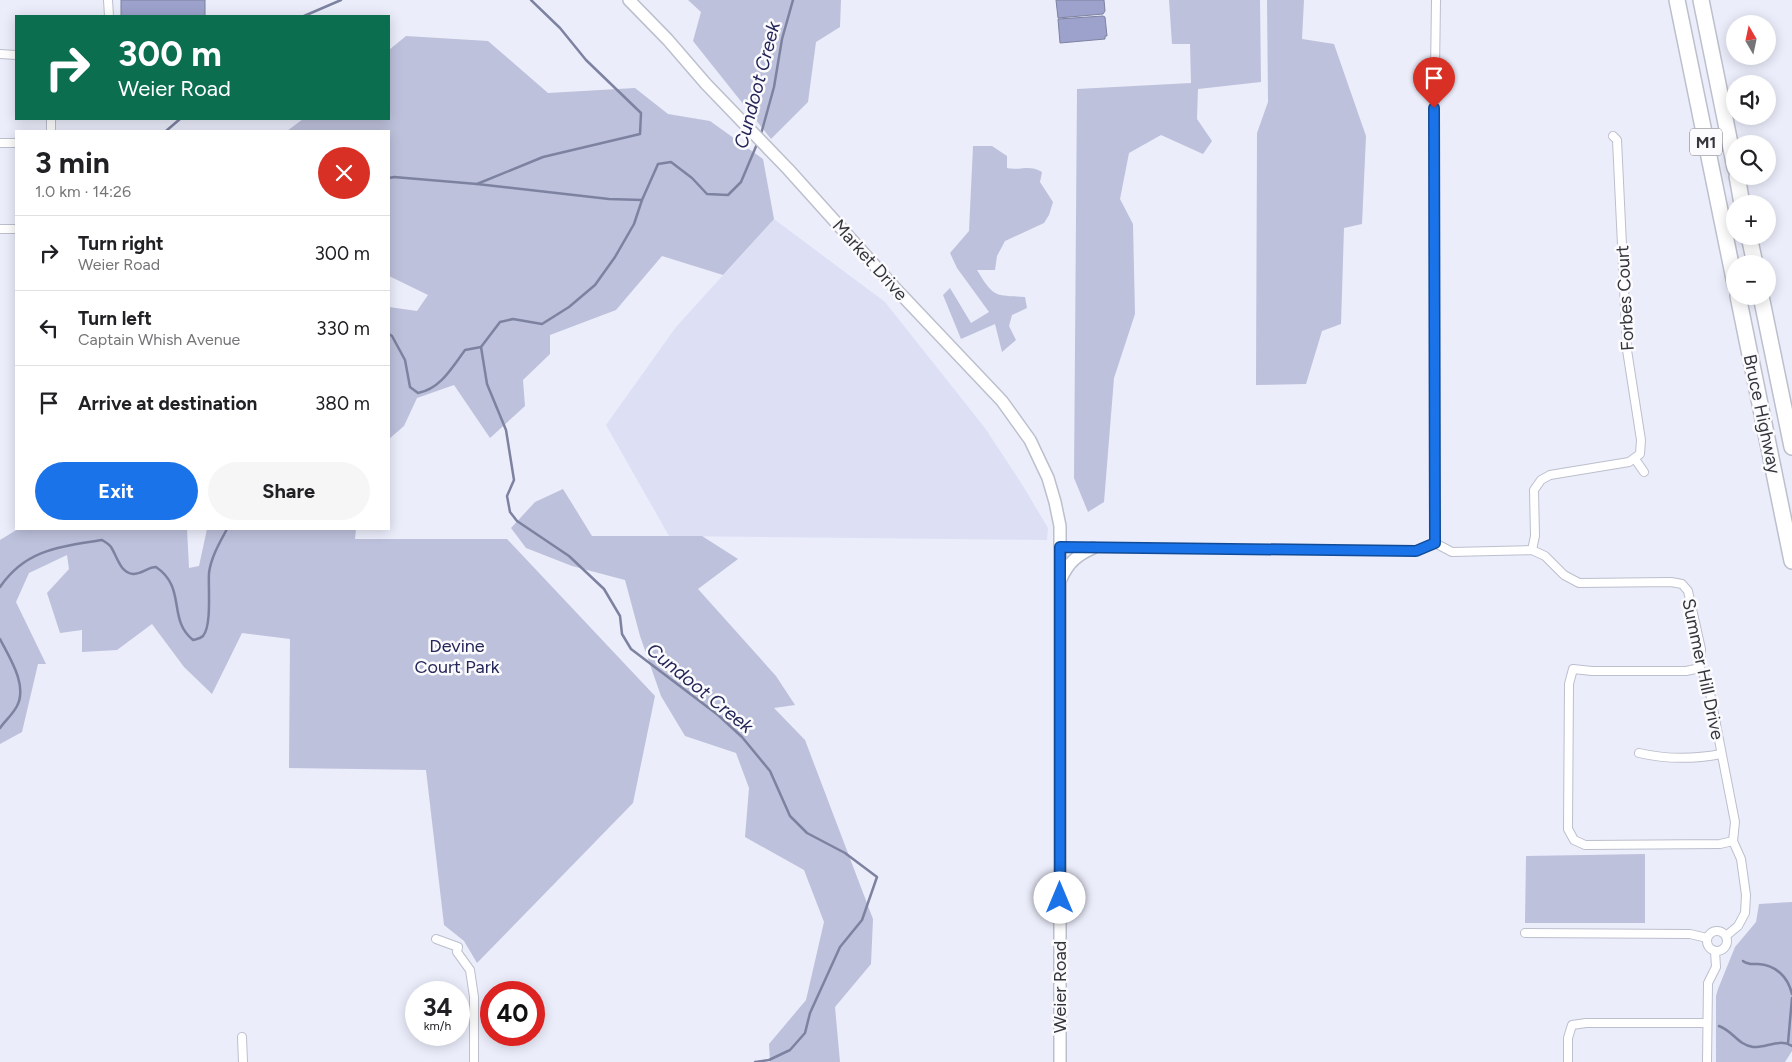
<!DOCTYPE html>
<meta charset="utf-8">
<style>
body{margin:0;font-family:Figtree,sans-serif;background:#f6f6f6;color:#202124;height:100vh;display:flex;flex-direction:column;font-size:19px;white-space:nowrap}
*{box-sizing:border-box;margin:0}
p{font-size:16px;color:#757577}
.icon{flex:none;width:28px;height:28px;fill:none;stroke:currentColor;stroke-width:2;stroke-linecap:round;stroke-linejoin:round}
.map{position:relative;flex:1;overflow:hidden}
.drawer{position:absolute;left:15px;top:130px;width:375px;height:400px;display:flex;flex-direction:column;background:#fff;border-radius:0px;box-shadow:0 2px 12px #0003}
.drawer>*{flex:none}
.top-card{position:absolute;left:15px;top:15px;width:375px;height:105px;border-radius:0px;box-shadow:0 2px 12px #0003;background:#0b6e4f;color:#fff;overflow:hidden}
.needle{width:32px;rotate:351deg}
.tools{position:absolute;left:1726px;top:15px;display:grid;gap:10px}
.tools a{display:grid;place-items:center;width:50px;height:50px;border-radius:50%;background:#fff;box-shadow:0 2px 12px #0003;font-size:25px}
.speed{position:absolute;left:405px;top:981px;display:flex;gap:10px;font-size:25px;font-weight:700;text-align:center}
.speed>*{display:grid;place-content:center;width:65px;height:65px;border-radius:50%;background:#fff;box-shadow:0 2px 12px #0003;line-height:1}
.speed small{font-size:12px;font-weight:400}
.speed .limit{border:8px solid #d22;background:#fff;color:#111}
.pin{position:absolute;display:grid;place-items:center;width:42px;height:42px;color:#fff;margin:-51px -21px;border-radius:50% 50% 50% 0;rotate:-45deg;box-shadow:0 0 5px #0007}
.pin .icon{rotate:45deg}
.me{position:absolute;width:55px;margin:-28px;rotate:0deg;stroke-linejoin:round;filter:drop-shadow(0 0 4px #0008)}
.turn{display:flex;align-items:center;gap:18px;height:105px;padding:0 20px;font-size:22px}
.turn .icon{width:65px;height:65px;stroke-width:2.5}
.turn b{display:block;font-size:35px;line-height:42px}
.round{display:grid;place-items:center;flex:none;width:52px;height:52px;border-radius:26px;background:#f6f6f6}
.head{display:flex;align-items:center;justify-content:space-between;height:85px;padding:0 20px}
h1{font-size:30px;font-weight:700;line-height:38px}
.button{display:flex;gap:10px;margin-top:auto;padding:10px 20px}
.button a{flex:1;height:58px;border-radius:30px;background:#1a73e8;color:#fff;font-size:20px;font-weight:700;line-height:58px;text-align:center}
.button a+a{background:#f6f6f6;color:#202124}
ul{padding:0;list-style:none}
li{display:flex;align-items:center;gap:15px;height:75px;padding:0 20px;border-top:1px solid #e0e0e0}
li div{flex:1}
li b{display:block;font-size:19px}
li em{font-style:normal}
.map>svg:first-child{display:block}
.built{fill:#dde0f5}
.green{fill:#bdc1db}
.water{fill:#9ca2cb;stroke:#7d82a0}
.lines{fill:none;stroke-linecap:round;stroke-linejoin:round}
.stream{stroke:#7d82a0;stroke-width:2.5}
.street-casing{stroke:#bcbfcc;stroke-width:10}
.secondary-casing{stroke:#bcbfcc;stroke-width:14}
.highway-casing{stroke:#bcbfcc;stroke-width:18}
.street{stroke:#fff;stroke-width:8}
.secondary{stroke:#fff;stroke-width:11}
.highway{stroke:#fff;stroke-width:15}
.route-casing{stroke:#114b97;stroke-width:12}
.route{stroke:#1a73e8;stroke-width:9}
.labels{text-anchor:middle;dominant-baseline:central;stroke-width:5;stroke-linejoin:round;paint-order:stroke}
.shield{fill:#fbfbfe;stroke:#707176;stroke-width:1}
.shield-label{font-size:16px;font-weight:bold;fill:#35363b}
.street-label{font-size:18px;fill:#35363b;stroke:#fbfbfe}
.park-label{font-size:18px;fill:#252659;stroke:#fbfbfe}
.water-label{font-size:19px;font-style:italic;fill:#242558;stroke:#fbfbfe}
</style>
<div class="map">
<svg width="1792" height="1062" viewBox="0 0 1792 1062">
<rect width="100%" height="100%" fill="#ebedfb"/>
<path class="built" d="M774 219 885 302 985 428 1023 486 1048 528 1047 540 669 536 606 425 676 327Z"/>
<g class="green">
<path d="M688 0H841L840 27 816 42 808 102 771 139 693 41 701 12Z"/>
<path d="M1169 0H1260L1261 82 1198 89 1197 119 1212 141 1203 154 1161 135 1129 153 1120 199 1133 224 1135 314 1114 378 1104 502 1088 512 1074 478 1077 89 1191 83 1190 44H1172Z"/>
<path d="M1267 0H1304L1302 39 1334 44 1366 136 1362 224 1344 228 1341 324 1322 331 1306 384 1256 385 1257 133 1268 102Z"/>
<path d="M406 36 488 41 548 93 635 88 668 114 710 121 763 159 774 219 723 275 662 256 616 310 550 335V354L523 380 525 406 490 438 454 385 417 398 404 426 389 439V307L417 311 428 295 389 276V131H287L303 119H389V50Z"/>
<path d="M973 146H992L1007 156V168C1022 171 1028 164 1042 172L1040 182 1053 202 1049 215 1044 223 1005 241 997 256 995 270H977C994 298 994 295 1025 297L1027 308 1012 315 1009 326 1016 340 1002 352 995 324 961 339 943 295 950 288 971 323 989 312 957 268 950 253 969 231Z"/>
<path d="M563 489 592 536H702L738 559 698 589 776 676 795 705 774 708 805 740 873 919 871 964 835 1007 840 1062H770L769 1044 806 1000 824 922 804 870 745 837 749 788 736 753 685 736 661 696 640 636 625 580 572 566 526 548 511 528 535 502Z"/>
<path d="M18 529H187L189 568 199 566 207 529H356L355 539H507L655 696 633 803 477 963 464 941 444 925 426 770 289 768 290 639 242 633 212 694 184 667 152 624 117 650 82 652V630L60 633 47 593 69 569 67 555 29 573 16 602 46 664H38L22 732 0 744V540Z"/>
<path d="M1645 854V923H1525L1526 856Z"/>
<path d="M1792 902V1051L1785 1062H1716V996L1718 989 1735 947 1756 922 1759 904Z"/>
</g>
<g class="water">
<rect x="121" y="0" width="84" height="16"/>
<path d="M1056 0H1104L1105 11 1103 14 1058 18Z"/>
<path d="M1103 16 1105 17 1107 36H1105V39L1060 43 1058 19Z"/>
</g>
<g class="lines">
<g class="stream">
<path d="M304 16 341 0"/>
<path d="M166 131 180 119"/>
<path d="M761 134 774 87 782 39 793 0"/>
<path d="M389 178 394 177 477 184 609 199 642 200"/>
<path d="M477 184 543 157 640 134 641 113 586 60 560 28 531 0"/>
<path d="M389 334 392 336 405 360 410 387 418 393C440 389 452 368 465 350L481 347"/>
<path d="M0 587C26 549 60 547 102 540 105 542 109 544 111 547 117 556 120 573 133 574 142 574 148 567 156 567 187 588 167 619 193 640 197 639 200 639 203 636 212 626 208 587 209 573 211 557 220 542 227 529"/>
<path d="M0 639C9 657 28 685 17 706 13 714 5 721 0 728"/>
<path d="M1743 961C1748 965 1752 964 1758 964 1776 965 1788 977 1792 994"/>
<path d="M1719 1026C1733 1031 1738 1045 1753 1047 1766 1048 1780 1038 1792 1046"/>
<path d="M1788 1043 1792 998"/>
<path d="M755 1062 769 1060 790 1050 805 1033 810 1013 840 947 862 920 877 877 845 853 807 833 790 816 770 771 742 737 718 715 631 649 622 634 620 616 604 589 569 556 517 521 510 512 507 496 514 480 506 430 487 384 481 347 500 322 513 319 542 324 569 307 595 285 615 257 634 224 642 200 658 164 671 162 692 178 707 194 728 195 741 182 757 144"/>
</g>
<defs>
<g id="street">
<path d="M108 0 109 16"/>
<path d="M0 54 16 55"/>
<path d="M51 131V119"/>
<path d="M0 143H16"/>
<path d="M0 229H16"/>
<path d="M1635 459 1644 472"/>
<path d="M1435 543 1434 144 1436 0"/>
<path d="M1060 547 1416 551 1435 543 1452 552 1532 550 1545 556 1564 575 1579 583 1671 582 1682 584 1688 591 1701 649 1700 668 1708 683 1735 822 1733 841 1741 859 1746 895 1745 913 1738 926 1726 936"/>
<path d="M1532 550 1535 536 1534 490 1541 480 1550 475 1629 462 1640 454 1641 440 1627 350 1617 140 1613 136"/>
<path d="M1700 668 1686 671H1592L1573 669 1569 684 1568 829 1574 840 1585 845 1720 844 1733 841"/>
<path d="M1639 753C1665 759 1695 759 1721 754"/>
<circle cx="1717" cy="941" r="10"/>
<path d="M1525 933 1690 934 1707 938"/>
<path d="M436 939 458 947 457 952 470 970 474 997V1062"/>
<path d="M242 1037 243 1062"/>
<path d="M1568 1062V1038L1572 1025 1586 1023H1707"/>
<path d="M1707 1062 1708 983 1716 967 1715 951"/>
</g>
<g id="secondary">
<path d="M629 0 668 40 706 84 788 169 894 287 1002 401 1030 440 1048 478 1055 502 1060 526V1062"/>
<path d="M1061 579C1068 563 1077 555 1093 548"/>
</g>
<g id="highway">
<path d="M1677 0 1735 284"/>
<path d="M1701 0 1735 168"/>
<path d="M1737 176 1742 204"/>
<path d="M1749 236 1755 264"/>
<path d="M1738 296 1792 561"/>
<path d="M1761 296 1792 447"/>
</g>
</defs>
<use href="#street" class="street-casing"/>
<use href="#secondary" class="secondary-casing"/>
<use href="#highway" class="highway-casing"/>
<use href="#street" class="street"/>
<use href="#secondary" class="secondary"/>
<use href="#highway" class="highway"/>
</g>
<g class="lines">
<defs>
<path id="route" d="M1060 898V547L1416 551 1435 543 1434 108"/>
</defs>
<use href="#route" class="route-casing"/>
<use href="#route" class="route"/>
</g>
<g class="labels">
<rect class="shield" x="1690" y="128.5" width="32" height="27" rx="4"/>
<g class="shield-label">
<text x="1706" y="142">M1</text>
</g>
<g class="street-label">
<text transform="translate(870 260) rotate(48)">Market Drive</text>
<text transform="translate(1625 298) rotate(-93)">Forbes Court</text>
<text transform="translate(1762 414) rotate(78)">Bruce Highway</text>
<text transform="translate(1703 669) rotate(78)">Summer Hill Drive</text>
<text transform="translate(1060 987) rotate(-90)">Weier Road</text>
</g>
<g class="park-label">
<text x="457" y="646">Devine<tspan x="457" dy="21">Court Park</tspan></text>
</g>
<g class="water-label">
<text transform="translate(757 85) rotate(-75)">Cundoot Creek</text>
<text transform="translate(700 688) rotate(39)">Cundoot Creek</text>
</g>
</g>
</svg>
<div class="tools">
<a><svg class="needle" viewBox="-14 -14 28 28"><path d="M0-13l5 13h-10z" fill="#e53935"/><path d="M0 13l5-13h-10z" fill="#757577"/></svg></a>
<a><svg class="icon" aria-label="sound" viewBox="0 0 24 24"><path d="M4 9h4l5-4v14l-5-4H4zM17 9q2 3 0 6"/></svg></a>
<a><svg class="icon" aria-label="search" viewBox="0 0 24 24"><circle cx="10" cy="10" r="6"/><path d="M15 15l6 6"/></svg></a>
<a>+</a>
<a>−</a>
</div>
<div class="speed"><div>34<small>km/h</small></div><div class="limit">40</div></div>
<div class="pin" style="left:1434px;top:108px;background:#d93025"><svg class="icon" aria-label="arrive" viewBox="0 0 24 24"><path d="M6 21V4h12l-3 4 3 4H6"/></svg></div>
<svg class="me" style="left:1060px;top:898px" viewBox="-20 -20 40 40"><circle r="19" fill="#fff"/><path d="M0-13L10 11 0 6-10 11z" fill="#1a73e8"/></svg>
<div class="top-card">
<div class="turn"><svg class="icon" aria-label="right" viewBox="0 0 24 24"><path d="M7 20v-9h11M14 6l5 5-5 5"/></svg><div><b>300 m</b>Weier Road</div></div>
</div>
<section class="drawer">
<div class="head"><div><h1>3 min</h1><p>1.0 km · 14:26</p></div><a class="round" style="background:#d93025;color:#fff"><svg class="icon" aria-label="close" viewBox="0 0 24 24"><path d="M6 6l12 12M18 6L6 18"/></svg></a></div>
<ul>
<li><svg class="icon" aria-label="right" viewBox="0 0 24 24"><path d="M7 20v-9h11M14 6l5 5-5 5"/></svg><div><b>Turn right</b><p>Weier Road</p></div><em>300 m</em></li>
<li><svg class="icon" aria-label="left" viewBox="0 0 24 24"><path d="M17 20v-9H6M10 6l-5 5 5 5"/></svg><div><b>Turn left</b><p>Captain Whish Avenue</p></div><em>330 m</em></li>
<li><svg class="icon" aria-label="arrive" viewBox="0 0 24 24"><path d="M6 21V4h12l-3 4 3 4H6"/></svg><div><b>Arrive at destination</b></div><em>380 m</em></li>
</ul>
<div class="button"><a>Exit</a><a>Share</a></div>
</section>
</div>
